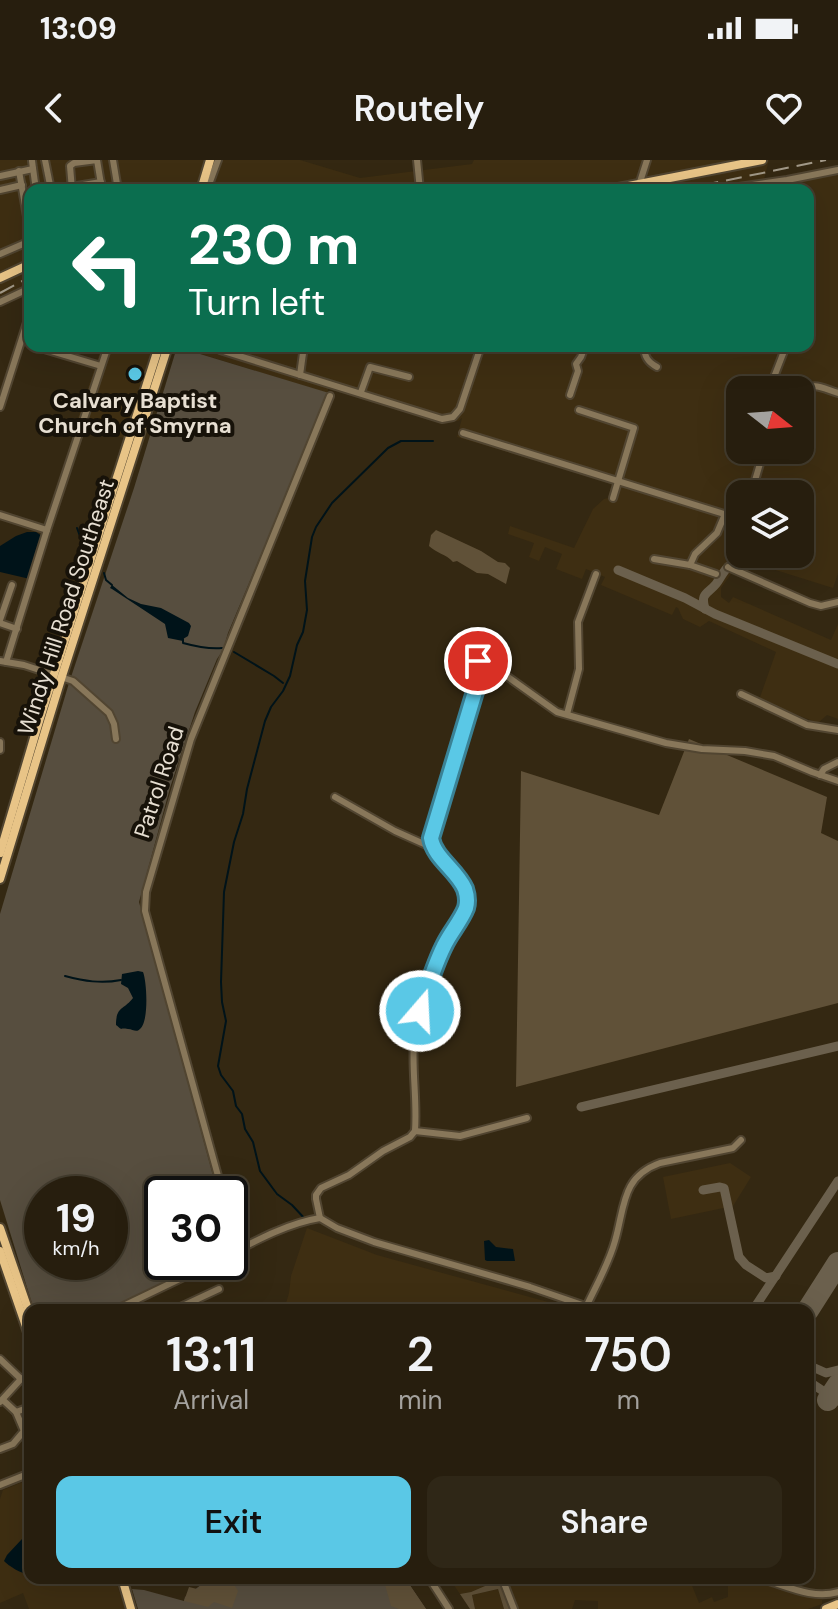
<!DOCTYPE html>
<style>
body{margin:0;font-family:"DM Sans",sans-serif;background:#2f2717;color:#f1f3f6;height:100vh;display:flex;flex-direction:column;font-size:30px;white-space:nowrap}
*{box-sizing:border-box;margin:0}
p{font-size:26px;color:#a4a29e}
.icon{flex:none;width:44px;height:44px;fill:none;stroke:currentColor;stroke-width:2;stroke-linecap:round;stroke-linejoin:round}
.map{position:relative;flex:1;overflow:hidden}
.details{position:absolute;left:24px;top:1144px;width:790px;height:280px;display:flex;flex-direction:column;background:#271e0e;border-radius:16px;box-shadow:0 8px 32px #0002,0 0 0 2px #433c2e}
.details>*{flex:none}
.guide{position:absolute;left:24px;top:24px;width:790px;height:168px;border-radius:16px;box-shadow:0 8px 32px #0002,0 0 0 2px #433c2e;background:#0b6e4f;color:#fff;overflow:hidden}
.needle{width:52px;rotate:107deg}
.fabs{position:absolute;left:726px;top:216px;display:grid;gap:16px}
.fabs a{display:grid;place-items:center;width:88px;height:88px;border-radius:16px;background:#271e0e;box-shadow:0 8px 32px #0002,0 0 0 2px #433c2e;font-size:40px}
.speed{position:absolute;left:24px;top:1016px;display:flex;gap:16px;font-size:40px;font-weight:700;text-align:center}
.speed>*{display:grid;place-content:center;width:104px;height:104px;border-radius:50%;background:#271e0e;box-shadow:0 8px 32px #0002,0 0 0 2px #433c2e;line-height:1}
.speed small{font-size:20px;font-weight:400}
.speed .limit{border:4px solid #111;border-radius:12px;background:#fff;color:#111}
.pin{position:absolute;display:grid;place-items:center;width:68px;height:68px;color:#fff;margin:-34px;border:4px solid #fff;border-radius:50%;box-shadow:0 2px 8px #0007}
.me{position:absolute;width:88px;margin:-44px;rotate:19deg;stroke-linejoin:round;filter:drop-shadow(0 0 6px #0008)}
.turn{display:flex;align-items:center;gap:28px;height:168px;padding:0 32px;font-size:36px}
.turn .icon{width:104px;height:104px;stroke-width:2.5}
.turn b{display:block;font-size:56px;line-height:68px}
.eta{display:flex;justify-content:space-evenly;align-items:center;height:136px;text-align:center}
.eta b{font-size:48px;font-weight:600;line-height:56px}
.cta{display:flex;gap:16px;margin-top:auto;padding:16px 32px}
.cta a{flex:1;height:92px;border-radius:16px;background:#5ac8e6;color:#111;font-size:32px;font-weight:600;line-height:92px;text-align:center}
.cta a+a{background:#2f2717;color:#f1f3f6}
.status{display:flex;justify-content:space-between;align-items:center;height:56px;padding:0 40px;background:#271e0e;direction:ltr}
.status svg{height:22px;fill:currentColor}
header{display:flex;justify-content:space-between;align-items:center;height:104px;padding:0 32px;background:#271e0e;font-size:36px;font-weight:600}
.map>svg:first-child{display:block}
.built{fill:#3e2e12;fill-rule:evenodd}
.green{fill:#574e3f;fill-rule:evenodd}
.forest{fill:#605138}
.water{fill:#001319}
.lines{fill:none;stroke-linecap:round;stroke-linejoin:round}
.stream{stroke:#001319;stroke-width:2}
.taxiway{stroke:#6b604d;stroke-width:9}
.runway{stroke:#6b604d;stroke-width:22}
.minor-casing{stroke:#514531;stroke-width:10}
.major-casing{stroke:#514531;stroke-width:12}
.minor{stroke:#88775a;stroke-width:6}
.major{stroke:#e8c487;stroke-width:8}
.rail{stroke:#a29988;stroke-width:2;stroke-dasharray:16 8;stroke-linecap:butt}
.route-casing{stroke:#3a8296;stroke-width:20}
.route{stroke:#5ac8e6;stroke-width:14}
.poi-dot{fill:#5ac8e6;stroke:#171209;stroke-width:3}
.labels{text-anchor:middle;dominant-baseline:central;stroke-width:8;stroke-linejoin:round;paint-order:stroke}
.poi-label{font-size:22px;font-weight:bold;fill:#e7dfd2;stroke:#171209}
.street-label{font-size:22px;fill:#e7dfd2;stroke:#171209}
</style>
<div class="status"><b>13:09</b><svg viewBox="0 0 49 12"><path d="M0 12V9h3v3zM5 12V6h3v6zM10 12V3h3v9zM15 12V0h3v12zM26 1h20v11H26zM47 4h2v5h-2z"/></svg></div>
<header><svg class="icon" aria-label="back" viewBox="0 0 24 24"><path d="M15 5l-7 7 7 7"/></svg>Routely<svg class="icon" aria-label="heart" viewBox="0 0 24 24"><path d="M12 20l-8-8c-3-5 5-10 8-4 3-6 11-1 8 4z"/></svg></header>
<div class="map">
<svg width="838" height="1449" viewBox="0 0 838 1449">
<rect width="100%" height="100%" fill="#342812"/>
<g class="built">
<path d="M0 0H300L360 18 472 4 474 0H769L762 27 838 14V413L833 428 760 405 733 411 721 428V437L729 443 733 437 831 480 838 464V559L827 555 818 563 759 540 776 492 709 461 700 467 683 459 678 448 676 447 672 455 601 425 605 417 586 409 582 419 556 409 562 394 545 387 539 401 529 397 534 383 508 374 510 366 574 388 593 349 604 339 608 338 612 323 457 277 462 258 458 261 429 258 330 225 327 233 175 186H808V30H30V124L0 136ZM740 230H800V290H740ZM740 334H800V394H740Z"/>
<path d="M102 186H156L126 279 76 264Z"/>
<path d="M730 1003 751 1017 733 1046 671 1059 663 1017Z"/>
<path d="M307 1068 377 1095 577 1150H284L289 1133 291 1116Z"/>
<path d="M30 1319V1418H115L125 1449H29L23 1433 0 1443V1339L3 1330Z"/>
<path d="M449 1418H498L499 1420 471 1432 460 1434Z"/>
<path d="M505 1418H689L699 1443 712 1437 714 1442 728 1437V1426L734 1423 738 1418H751L822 1440V1444L808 1449H598V1441L575 1440 572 1449H517Z"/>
<path d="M498 1429 504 1449H475L472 1435Z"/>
</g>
<g class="green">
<path d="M177 187 329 233 228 473 223 490 217 499 195 552 170 628 139 742 218 1034H162V1102H209L109 1150H34L0 1040V754L69 523 134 328ZM42 1034H110V1102H42Z"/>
<path d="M210 1418H405L426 1449H138L132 1429 144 1430 184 1441 185 1437Z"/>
</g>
<g class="forest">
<path d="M436 370 481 391 498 402 505 403 510 408 506 424 488 414 477 413 457 401 453 402C446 394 436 393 429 386L431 375Z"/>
<path d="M689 579 827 637 821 673 838 681V843L516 927 521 611 659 655Z"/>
<path d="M209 1418H230L238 1431 232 1448 214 1442 208 1447 184 1441 189 1427 197 1429Z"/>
<path d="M380 1418H405L426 1449H399L391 1446 384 1421Z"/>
<path d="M499 1420 513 1449H504L498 1429 472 1435 475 1449H470L460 1434 471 1432Z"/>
</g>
<g class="water">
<path d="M27 372H36L42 376 30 419 0 412V386L16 376Z"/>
<path d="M112 425 128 438 141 444 161 448 189 463 191 466 188 476 183 479V481L168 478 165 464 112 429 110 428Z"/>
<path d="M138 811 143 812C147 822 149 862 140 869 136 873 133 869 128 869 117 867 125 872 116 865 116 846 124 850 133 838L128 828 121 824 122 814Z"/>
<path d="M489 1080 496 1087 513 1089 515 1101H487L485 1100 484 1081Z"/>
<path d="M22 1379 30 1380 29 1414C21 1414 9 1406 4 1401L7 1395Z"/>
</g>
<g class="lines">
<g class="stream">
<path d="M77 368 87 395"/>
<path d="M104 413 106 420 112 425"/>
<path d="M183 479V483C194 486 211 489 222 488"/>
<path d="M234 492 274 516 283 523"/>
<path d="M65 816C84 821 101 824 121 820"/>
<path d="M306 1060 292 1045 277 1034 260 1011 253 982 245 969 242 954 236 946 233 931 221 915 218 906 226 861 222 842 221 822 224 732 234 682 243 654 247 629 265 561 271 547 283 531 290 516 297 485 303 472 307 450 305 421 312 377 316 367 332 343 388 288 401 281H433"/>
</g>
<g class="taxiway">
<path d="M618 410 685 438 715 454 838 504"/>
<path d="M705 449C700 432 708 434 716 424 720 419 723 412 727 408 737 398 756 397 769 394"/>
<path d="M581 947 838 886"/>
<path d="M703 1030 720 1027 724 1028 739 1097 746 1105 766 1118 776 1116"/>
<path d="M753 1150 838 1021"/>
<path d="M808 1205 826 1213 838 1210"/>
<path d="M808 1221 838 1241"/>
</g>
<g class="runway">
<path d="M808 1150 838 1103"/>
<path d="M828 1240 838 1225"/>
</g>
<defs>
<g id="minor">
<path d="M45 0 51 30"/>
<path d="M113 0 118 30"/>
<path d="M417 0 420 30"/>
<path d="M32 1 36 30"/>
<path d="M19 11 30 74"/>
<path d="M0 16 33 9"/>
<path d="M639 25 647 0"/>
<path d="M71 27 101 22"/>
<path d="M0 30 22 25"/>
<path d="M72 30 70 6 74 3 97 0 102 30"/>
<path d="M207 30 218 0"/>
<path d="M718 30 787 20 838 10"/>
<path d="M0 94 30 81"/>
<path d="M0 142 30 128"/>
<path d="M34 186 101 206"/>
<path d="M645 186C643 196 649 203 657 207"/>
<path d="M220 190 442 259 453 257 460 249 481 186"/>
<path d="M300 215 304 186"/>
<path d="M769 230 786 186"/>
<path d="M361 232 370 207 409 217"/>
<path d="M800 232C814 221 822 228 838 233"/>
<path d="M570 235 578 211 576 204 581 197 585 186"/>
<path d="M0 247 30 153"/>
<path d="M579 250 634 268 613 338"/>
<path d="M463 273 737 358 740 357"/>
<path d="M751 334 764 290"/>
<path d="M0 355 47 370"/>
<path d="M654 399 690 405 716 414"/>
<path d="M690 405 695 394 717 373 725 354"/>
<path d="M728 407 810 443 821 446 838 442"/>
<path d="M0 460 12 425"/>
<path d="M0 463 17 469"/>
<path d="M0 501 24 505 73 521 109 553 114 564 116 579"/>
<path d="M6 502 47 370 108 186"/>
<path d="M487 502 557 552 666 583 702 589 745 591 774 596 812 612 838 621"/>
<path d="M741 534 807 565 838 570"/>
<path d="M567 554 579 509 578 462 596 414"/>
<path d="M0 582V590"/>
<path d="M820 615 824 609 838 602"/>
<path d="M335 637 395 671 433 688"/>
<path d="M415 971 460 976 527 958"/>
<path d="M223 1034 145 751 146 732 191 579 330 236"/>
<path d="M320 1058 316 1039V1035L321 1028 349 1015 383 991 410 977 415 971C418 929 407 892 420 850 428 823 437 794 452 770 458 760 468 750 467 738 465 712 431 701 431 676L477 525 479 510 478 501"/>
<path d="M320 1058 337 1068 374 1082 530 1127 597 1150"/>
<path d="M230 1059 240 1089"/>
<path d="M230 1094C257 1080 289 1063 320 1058"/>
<path d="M587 1145C597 1124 609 1103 615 1081 625 1047 621 1017 660 1003L733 988 741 980"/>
<path d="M115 1150 215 1102"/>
<path d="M174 1150 219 1129"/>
<path d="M0 1199 21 1219"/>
<path d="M0 1242 21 1219 30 1214"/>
<path d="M16 1252 27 1248 30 1257"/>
<path d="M0 1289 13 1284 24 1271 16 1252 3 1240"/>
<path d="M0 1325 30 1313"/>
<path d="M429 1418 449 1449"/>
<path d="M502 1418 514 1449"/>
<path d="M759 1418C785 1425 812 1440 838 1432"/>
</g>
<g id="major">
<path d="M201 30 210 0"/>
<path d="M608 30 762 0"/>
<path d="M0 118 30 104"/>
<path d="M0 693 40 558 159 186"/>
<path d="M0 719 62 516 168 186"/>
<path d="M0 1068 30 1155"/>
<path d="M0 1091 30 1178"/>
<path d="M122 1418 131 1449"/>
<path d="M826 1449 838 1444"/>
</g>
</defs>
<use href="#minor" class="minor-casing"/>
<use href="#major" class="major-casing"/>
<use href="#minor" class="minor"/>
<use href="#major" class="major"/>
<g class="rail">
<path d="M679 30 826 0"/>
<path d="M0 133 30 117"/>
</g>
</g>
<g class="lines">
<defs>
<path id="route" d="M420 851C427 829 434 806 444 786 450 773 461 761 466 748 468 741 467 735 465 729 457 710 434 698 431 678L477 525 479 510 478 501"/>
</defs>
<use href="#route" class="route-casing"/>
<use href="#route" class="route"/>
</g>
<circle class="poi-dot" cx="135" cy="214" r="8"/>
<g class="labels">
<g class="poi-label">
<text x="135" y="240">Calvary Baptist<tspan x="135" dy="25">Church of Smyrna</tspan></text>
</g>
<g class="street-label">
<text transform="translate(66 447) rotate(-72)">Windy Hill Road Southeast</text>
<text transform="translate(159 622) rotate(-72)">Patrol Road</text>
</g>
</g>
</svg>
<div class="fabs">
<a><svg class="needle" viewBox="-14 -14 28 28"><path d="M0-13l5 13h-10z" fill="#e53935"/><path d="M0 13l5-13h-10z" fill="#a4a29e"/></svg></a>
<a><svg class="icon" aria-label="layers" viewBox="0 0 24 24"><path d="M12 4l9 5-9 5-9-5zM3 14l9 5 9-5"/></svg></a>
</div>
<div class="speed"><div>19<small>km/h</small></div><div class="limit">30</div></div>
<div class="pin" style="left:478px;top:501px;background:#d93025"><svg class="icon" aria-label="arrive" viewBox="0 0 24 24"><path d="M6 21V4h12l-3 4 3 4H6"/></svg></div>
<svg class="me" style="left:420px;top:851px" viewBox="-20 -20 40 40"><circle r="17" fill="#5ac8e6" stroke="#fff" stroke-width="3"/><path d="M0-11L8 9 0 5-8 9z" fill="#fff"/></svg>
<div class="guide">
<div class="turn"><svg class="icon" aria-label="left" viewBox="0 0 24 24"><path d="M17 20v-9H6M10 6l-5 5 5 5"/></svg><div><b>230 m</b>Turn left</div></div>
</div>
<section class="details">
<div class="eta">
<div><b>13:11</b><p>Arrival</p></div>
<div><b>2</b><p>min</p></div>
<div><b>750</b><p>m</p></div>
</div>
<div class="cta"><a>Exit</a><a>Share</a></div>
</section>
</div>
